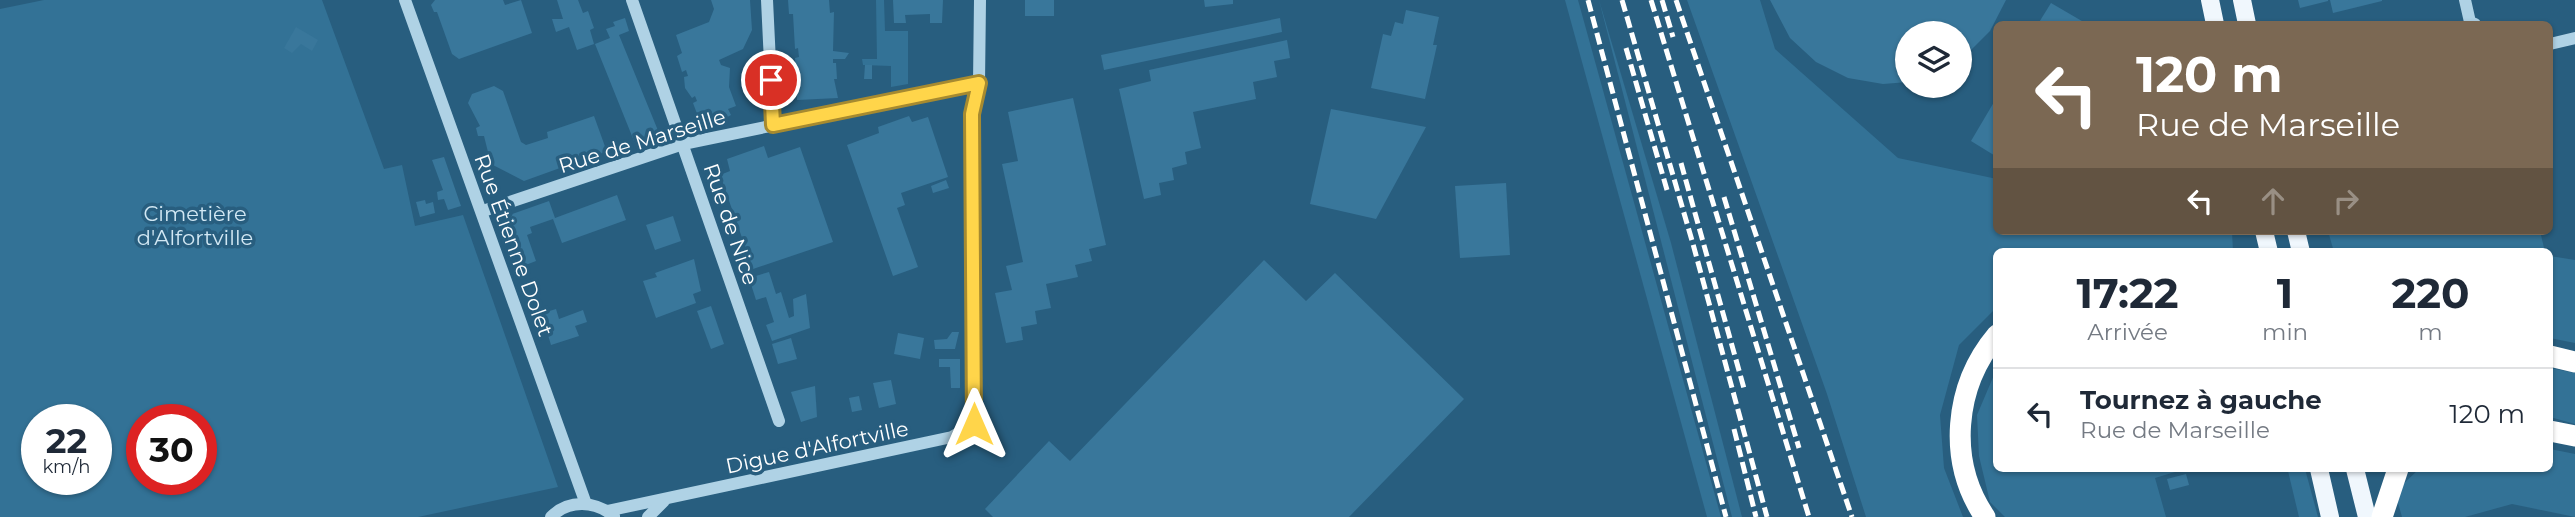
<!DOCTYPE html>
<html lang="fr">
<meta charset="utf-8">
<style>
body{margin:0;font-family:Montserrat,sans-serif;background:#f2f2f3;color:#1f2937;height:100vh;display:flex;flex-direction:column;font-size:26px;white-space:nowrap}
*{box-sizing:border-box;margin:0}
p{font-size:23px;color:#747a83}
.icon{flex:none;width:38px;height:38px;fill:none;stroke:currentColor;stroke-width:2;stroke-linecap:round;stroke-linejoin:round}
.map{position:relative;flex:1;overflow:hidden}
.panel{position:absolute;left:1993px;top:248px;width:560px;height:224px;display:flex;flex-direction:column;background:#fff;border-radius:10px;box-shadow:0 2px 5px #0004}
.panel>*{flex:none}
.top-card{position:absolute;left:1993px;top:21px;width:560px;height:214px;border-radius:10px;box-shadow:0 2px 5px #0004;background:#7b6853;color:#fff;overflow:hidden}
.fabs{position:absolute;left:1895px;top:21px;display:grid;gap:14px}
.fabs a{display:grid;place-items:center;width:77px;height:77px;border-radius:50%;background:#fff;box-shadow:0 2px 5px #0004;font-size:35px}
.speed{position:absolute;left:21px;top:404px;display:flex;gap:14px;font-size:35px;font-weight:700;text-align:center}
.speed>*{display:grid;place-content:center;width:91px;height:91px;border-radius:50%;background:#fff;box-shadow:0 2px 5px #0004;line-height:1}
.speed small{font-size:18px;font-weight:400}
.speed .limit{border:10px solid #d22;background:#fff;color:#111}
.pin{position:absolute;display:grid;place-items:center;width:60px;height:60px;color:#fff;margin:-30px;border:4px solid #fff;border-radius:50%;box-shadow:0 2px 7px #0007}
.me{position:absolute;width:77px;margin:-38px;rotate:0deg;stroke-linejoin:round;filter:drop-shadow(0 0 5px #0008)}
.turn{display:flex;align-items:center;gap:24px;height:147px;padding:0 28px;font-size:32px}
.turn .icon{width:91px;height:91px;stroke-width:2.5}
.turn b{display:block;font-size:49px;line-height:60px}
.lanes{display:flex;align-items:center;height:66px;padding:0 28px;background:#0003;justify-content:center;gap:35px;direction:ltr}
.lanes .off{opacity:.35}
.eta{display:flex;justify-content:space-evenly;align-items:center;height:119px;text-align:center}
.eta b{font-size:42px;font-weight:700;line-height:49px}
ul{padding:0;list-style:none}
li{display:flex;align-items:center;gap:21px;height:91px;padding:0 28px;border-top:2px solid #e0e1e3}
li div{flex:1}
li b{display:block;font-size:26px}
li em{font-style:normal}
.map>svg:first-child{display:block}
.green{fill:#337296;fill-rule:evenodd}
.building{fill:#39779b}
.lines{fill:none;stroke-linecap:round;stroke-linejoin:round}
.minor{stroke:#afd2e5;stroke-width:12}
.major{stroke:#f0f7fd;stroke-width:18}
.highway{stroke:#fff;stroke-width:21}
.rail{stroke:#fff;stroke-width:5;stroke-dasharray:12 5;stroke-linecap:butt}
.route-casing{stroke:#a68a30;stroke-width:18}
.route{stroke:#ffd54a;stroke-width:12}
.labels{text-anchor:middle;dominant-baseline:central;stroke-width:7;stroke-linejoin:round;paint-order:stroke}
.street-label{font-size:21px;fill:#fff;stroke:#285e7f}
.park-label{font-size:21px;fill:#d2e8f4;stroke:#285e7f}
</style>
<div class="map">
<svg width="2575" height="517" viewBox="0 0 2575 517">
<rect width="100%" height="100%" fill="#285e7f"/>
<g class="green">
<path d="M44 0H322L384 169 402 165 415 226 463 215 558 487 418 517H0V9ZM37 420H96V480H37ZM142 420H201V480H142Z"/>
<path d="M876 0H884L885 31H908V84L891 87V66L863 65 862 59H877Z"/>
<path d="M1565 0H1578L1721 517H1707Z"/>
<path d="M1599 0 1671 243 1742 517H1732Z"/>
<path d="M1687 0H1760L1775 49 1898 158 1997 179V231H2232L2233 252H1997V307L1959 345 1940 415 1944 468 1963 517H1866L1827 394Z"/>
<path d="M2328 231H2540L2545 252H2334Z"/>
<path d="M2550 256 2575 260V343L2550 338Z"/>
<path d="M1997 368V469H2185L2155 478 2166 517H2005L1990 502 1979 456 1977 415Z"/>
<path d="M2550 368 2575 373V424L2550 417Z"/>
<path d="M2550 449 2575 454V517L2512 504 2465 517H2402L2395 492 2419 469H2550Z"/>
<path d="M2291 469H2305L2318 517H2299L2288 471Z"/>
</g>
<g class="building">
<path d="M435 0H503L505 5 521 0 532 33 459 59 452 54 437 12H434L431 5Z"/>
<path d="M557 0H578L583 13 588 11 594 28 590 30 594 44 577 50 569 27 556 32 552 19H563Z"/>
<path d="M711 0H750L752 30 743 49 719 60 721 65 730 68 729 87 736 106 728 109 731 115 714 124 709 123 707 116 699 119 693 103 697 101 695 96 692 98 685 88 684 77 688 76 686 70 682 72 677 56 682 53 676 35 709 22 714 9Z"/>
<path d="M788 0H829L830 13 834 12 833 51 849 53 845 59H833V63H836L837 79H834L838 98 797 100 795 58 799 57 798 48 795 49 793 14H789Z"/>
<path d="M893 0H943L942 23H930V14L905 15 906 23H894Z"/>
<rect x="1025" y="0" width="29" height="16"/>
<path d="M1204 0H1233V4L1205 7Z"/>
<path d="M1770 0H2006L1990 31 1960 61V33H1908V82L1883 84 1848 78 1816 62 1790 38Z"/>
<path d="M2298 0H2328V1L2300 8Z"/>
<path d="M2330 0H2382V1L2333 13Z"/>
<path d="M2051 3 2087 24H2038Z"/>
<path d="M1406 10 1439 17 1433 45H1437L1425 99 1371 88 1383 34 1391 36 1395 22 1403 24Z"/>
<path d="M625 18 629 31 619 35 659 133 656 140 636 146 595 44 610 38 606 29 615 26 613 22Z"/>
<path d="M1280 18 1282 32 1104 70 1101 55Z"/>
<path d="M296 27 318 40 312 51 301 44 292 53 284 48Z"/>
<path d="M1287 40 1290 58 1274 61 1277 77 1253 82 1256 99 1193 112 1201 148 1185 152 1187 164 1172 168 1174 180 1159 183 1161 195 1144 199 1119 89 1151 81 1149 70Z"/>
<path d="M865 65H872V79H864Z"/>
<path d="M494 86 503 91 521 142 526 145 548 138 547 132 594 116 607 152 574 160 575 163 566 166 565 164 559 166 560 168 524 181 491 164 484 136H478L476 128 480 126 468 103 472 94Z"/>
<path d="M1997 97V157L1971 141Z"/>
<path d="M1073 98 1106 245 1089 249 1092 261 1075 265 1078 277 1046 284 1051 308 1035 311 1037 324 1021 327 1023 340 1006 343 995 293 1012 290 1006 266 1023 262 1002 164 1018 161 1008 112Z"/>
<path d="M1331 109 1426 127 1376 219 1310 204Z"/>
<path d="M909 116 912 122 928 117 948 177 901 193 905 205 897 208 918 267 893 276 847 145 879 133 878 127Z"/>
<path d="M764 146 768 158 800 147 833 242 753 269 720 175 730 171 727 159Z"/>
<path d="M444 157 461 206 448 210 444 199 438 200 437 192 443 190 432 160Z"/>
<path d="M946 180 949 188 933 193 931 186Z"/>
<path d="M1506 183 1510 255 1460 258 1455 186Z"/>
<path d="M617 195 626 220 562 243 553 219 530 227 532 233 527 235 536 261 523 266 504 217 549 201 555 218Z"/>
<path d="M425 200 426 204 433 202 435 213 420 217 416 202Z"/>
<path d="M673 216 681 241 655 250 646 225Z"/>
<path d="M694 259 701 291 693 294 696 303 656 318 643 281 657 277 655 273Z"/>
<path d="M1264 260 1306 301 1335 273 1464 399 1349 517H993L985 509 1049 441 1070 461Z"/>
<path d="M769 272 776 294 781 292 789 318 794 316 793 299 806 294 810 328 772 341 766 325 774 322 766 297 756 300 749 278Z"/>
<path d="M711 306 724 344 711 349 697 311Z"/>
<path d="M556 309 559 319 583 310 587 322 575 326 579 336 551 345 548 335 551 334 543 313Z"/>
<path d="M952 332H959L955 349H935L934 340 947 339Z"/>
<path d="M898 333 924 338 920 359 894 354Z"/>
<path d="M791 338 797 359 778 364 772 344Z"/>
<path d="M939 359H960V388H951L950 367H939Z"/>
<path d="M891 380 896 404 879 408 873 383Z"/>
<path d="M815 386 817 417 801 422 791 392Z"/>
<path d="M859 396 862 410 852 412 849 398Z"/>
<path d="M2186 474 2189 485 2170 490 2167 479Z"/>
</g>
<g class="lines">
<g class="minor">
<path d="M405 0 586 504"/>
<path d="M632 0 779 421"/>
<path d="M767 0 773 125"/>
<path d="M2465 0 2470 22 2475 24"/>
<path d="M2550 44 2575 38"/>
<path d="M483 211 683 144 979 83"/>
<path d="M607 511 952 437 974 424 972 114 979 83 980 0"/>
<path d="M551 517C569 499 595 501 614 516"/>
<path d="M648 517 664 501"/>
</g>
<g class="major">
<path d="M2210 0 2215 24"/>
<path d="M2242 0 2247 24"/>
<path d="M2264 231 2269 252"/>
<path d="M2296 231 2301 252"/>
<path d="M2319 469 2330 517"/>
<path d="M2355 469 2367 517"/>
</g>
<g class="highway">
<path d="M2550 356 2575 362"/>
<path d="M2550 431 2575 436"/>
<path d="M1985 517C1947 461 1954 386 1997 335"/>
<path d="M2382 517 2398 469"/>
</g>
<g class="rail">
<path d="M1588 0 1726 517"/>
<path d="M1622 0 1693 244 1767 517"/>
<path d="M1651 0 1809 517"/>
<path d="M1662 0 1673 37"/>
<path d="M1676 0 1852 517"/>
<path d="M1626 48 1667 190"/>
<path d="M1681 163 1745 392"/>
<path d="M1724 197 1799 448"/>
<path d="M1734 429 1756 517"/>
</g>
</g>
<g class="lines">
<defs>
<path id="route" d="M771 80 773 125 979 83 972 114 974 424"/>
</defs>
<use href="#route" class="route-casing"/>
<use href="#route" class="route"/>
</g>
<g class="labels">
<g class="street-label">
<text transform="translate(642 141) rotate(-17)">Rue de Marseille</text>
<text transform="translate(731 224) rotate(71)">Rue de Nice</text>
<text transform="translate(514 245) rotate(70)">Rue Étienne Dolet</text>
<text transform="translate(817 447) rotate(-12)">Digue d'Alfortville</text>
</g>
<g class="park-label">
<text x="195" y="213">Cimetière<tspan x="195" dy="24">d'Alfortville</tspan></text>
</g>
</g>
</svg>
<div class="fabs">
<a><svg class="icon" aria-label="layers" viewBox="0 0 24 24"><path d="M12 4l9 5-9 5-9-5zM3 14l9 5 9-5"/></svg></a>
</div>
<div class="speed"><div>22<small>km/h</small></div><div class="limit">30</div></div>
<div class="pin" style="left:771px;top:80px;background:#d93025"><svg class="icon" aria-label="arrive" viewBox="0 0 24 24"><path d="M6 21V4h12l-3 4 3 4H6"/></svg></div>
<svg class="me" style="left:974px;top:424px" viewBox="-20 -20 40 40"><path d="M0-17L14 15 0 8-14 15z" fill="#ffd54a" stroke="#fff" stroke-width="4"/></svg>
<div class="top-card">
<div class="turn"><svg class="icon" aria-label="left" viewBox="0 0 24 24"><path d="M17 20v-9H6M10 6l-5 5 5 5"/></svg><div><b>120 m</b>Rue de Marseille</div></div>
<div class="lanes"><svg class="icon" aria-label="left" viewBox="0 0 24 24"><path d="M17 20v-9H6M10 6l-5 5 5 5"/></svg><svg class="icon off" aria-label="ahead" viewBox="0 0 24 24"><path d="M12 20V5M6 11l6-6 6 6"/></svg><svg class="icon off" aria-label="right" viewBox="0 0 24 24"><path d="M7 20v-9h11M14 6l5 5-5 5"/></svg></div>
</div>
<section class="panel">
<div class="eta">
<div><b>17:22</b><p>Arrivée</p></div>
<div><b>1</b><p>min</p></div>
<div><b>220</b><p>m</p></div>
</div>
<ul>
<li><svg class="icon" aria-label="left" viewBox="0 0 24 24"><path d="M17 20v-9H6M10 6l-5 5 5 5"/></svg><div><b>Tournez à gauche</b><p>Rue de Marseille</p></div><em>120 m</em></li>
</ul>
</section>
</div>
